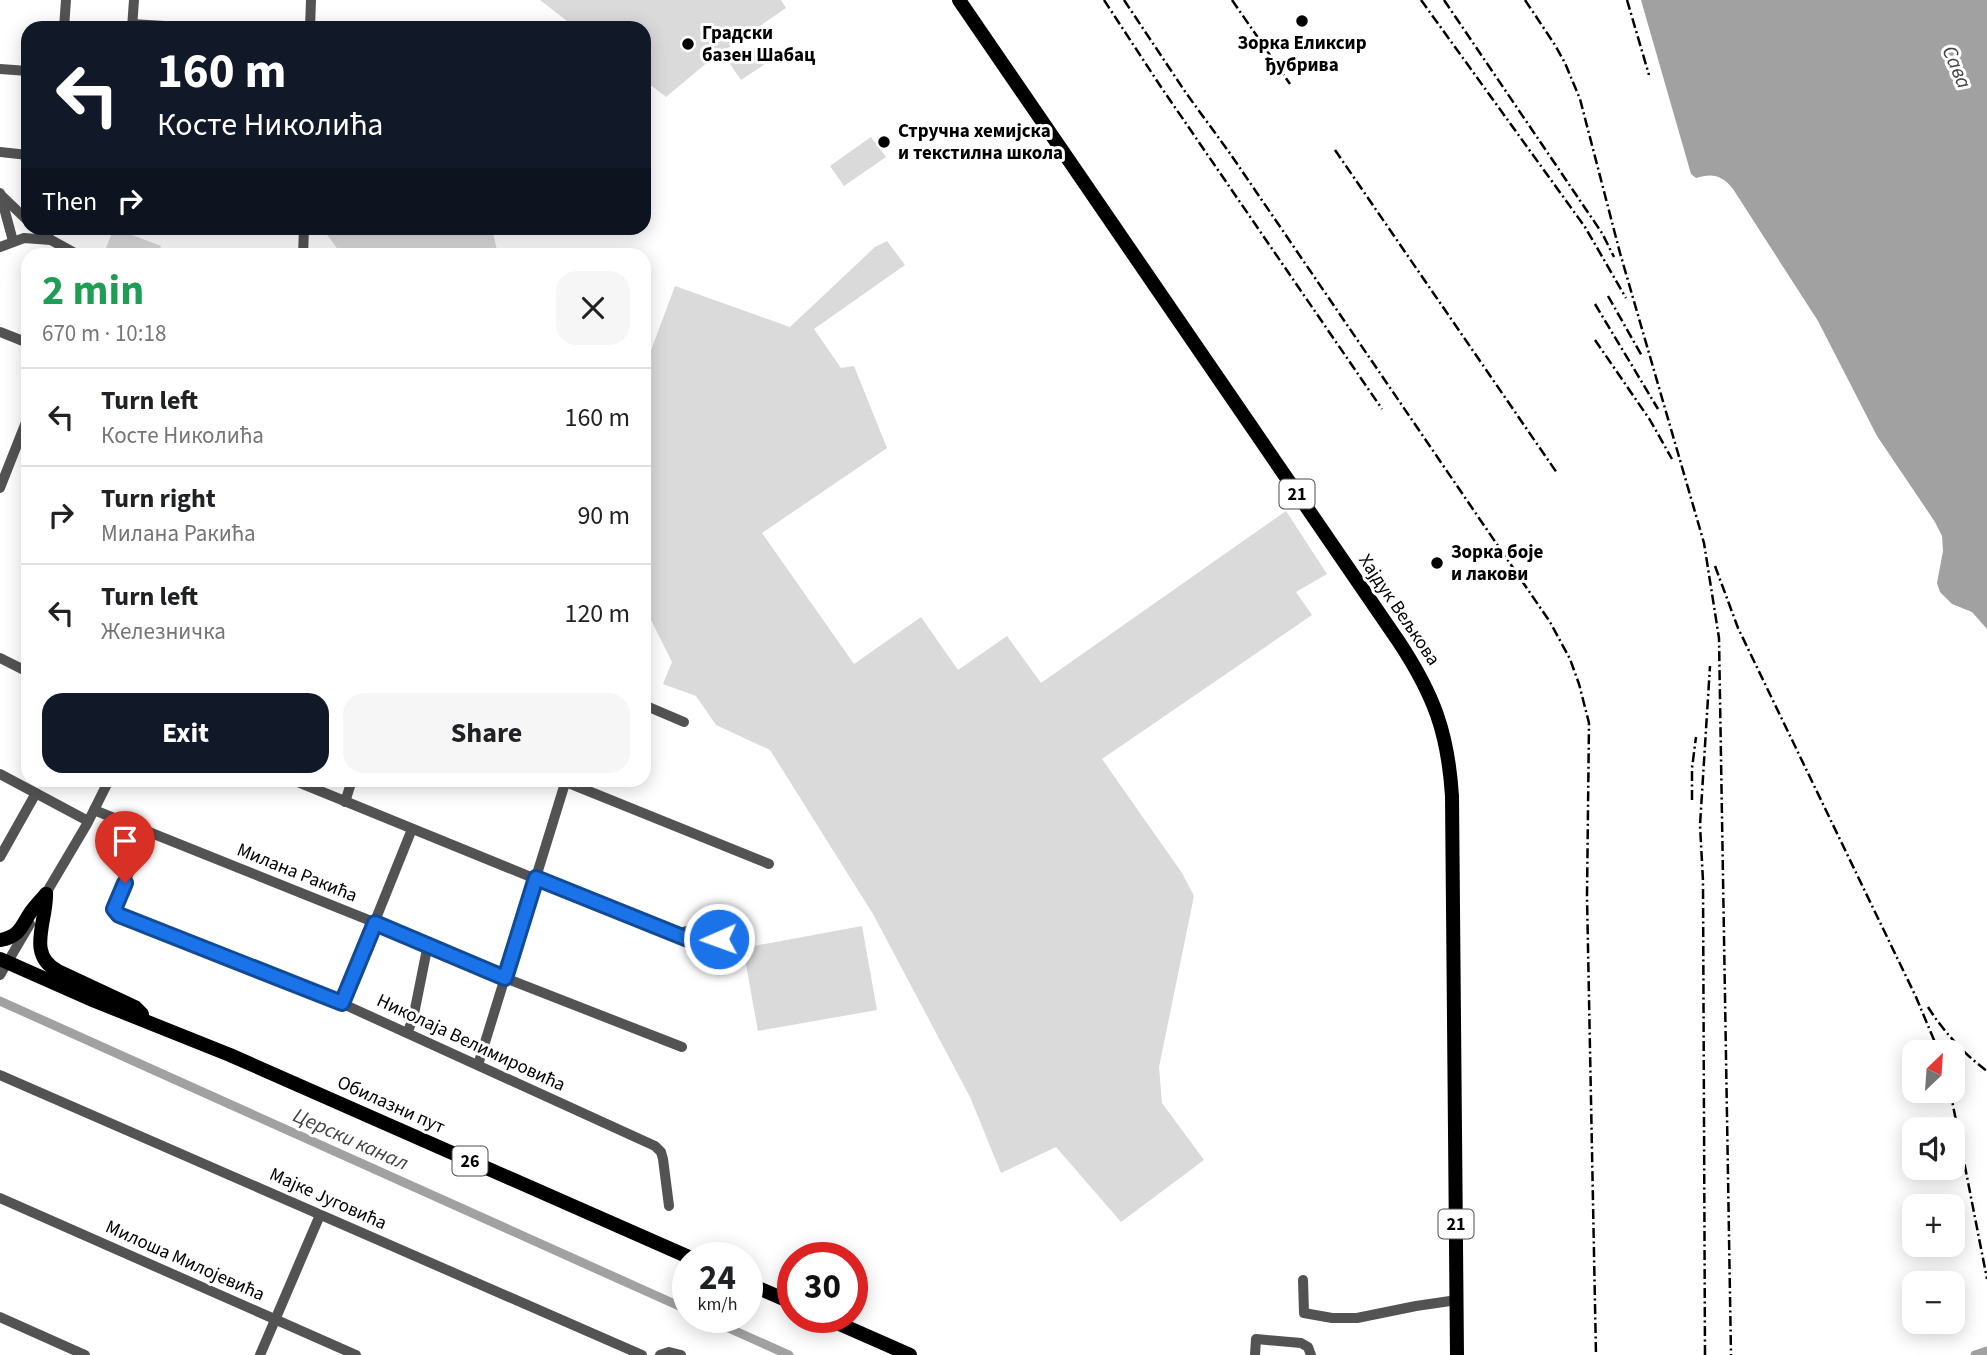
<!DOCTYPE html>
<meta charset="utf-8">
<style>
body{margin:0;font-family:"Source Sans 3",sans-serif;background:#f6f6f6;color:#202124;height:100vh;display:flex;flex-direction:column;font-size:26px;white-space:nowrap}
*{box-sizing:border-box;margin:0}
p{font-size:23px;color:#757577}
.icon{flex:none;width:38px;height:38px;fill:none;stroke:currentColor;stroke-width:2;stroke-linecap:round;stroke-linejoin:round}
.map{position:relative;flex:1;overflow:hidden}
.panel{position:absolute;left:21px;top:248px;width:630px;height:539px;display:flex;flex-direction:column;background:#fff;border-radius:21px;box-shadow:0 4px 18px #0003}
.panel>*{flex:none}
.hud{position:absolute;left:21px;top:21px;width:630px;height:214px;border-radius:21px;box-shadow:0 4px 18px #0003;background:#111827;color:#fff;overflow:hidden}
.needle{width:46px;rotate:25deg}
.tools{position:absolute;left:1902px;top:1040px;display:grid;gap:14px}
.tools a{display:grid;place-items:center;width:63px;height:63px;border-radius:14px;background:#fff;box-shadow:0 4px 18px #0003;font-size:35px}
.speed{position:absolute;left:672px;top:1242px;display:flex;gap:14px;font-size:35px;font-weight:700;text-align:center}
.speed>*{display:grid;place-content:center;width:91px;height:91px;border-radius:50%;background:#fff;box-shadow:0 4px 18px #0003;line-height:1}
.speed small{font-size:18px;font-weight:400}
.speed .limit{border:10px solid #d22;background:#fff;color:#111}
.pin{position:absolute;display:grid;place-items:center;width:60px;height:60px;color:#fff;margin:-72px -30px;border-radius:50% 50% 50% 0;rotate:-45deg;box-shadow:0 0 7px #0007}
.pin .icon{rotate:45deg}
.me{position:absolute;width:77px;margin:-38px;rotate:268deg;stroke-linejoin:round;filter:drop-shadow(0 0 5px #0008)}
.turn{display:flex;align-items:center;gap:24px;height:147px;padding:0 21px;font-size:32px}
.turn .icon{width:91px;height:91px;stroke-width:2.5}
.turn b{display:block;font-size:49px;line-height:60px}
.then{display:flex;align-items:center;height:66px;padding:0 21px;background:#0003;gap:14px;font-size:26px}
.round{display:grid;place-items:center;flex:none;width:74px;height:74px;border-radius:21px;background:#f6f6f6}
.summary{display:flex;align-items:center;justify-content:space-between;height:119px;padding:0 21px}
h1{font-size:42px;font-weight:700;line-height:52px;color:#1e9e55}
.primary-button{display:flex;gap:14px;margin-top:auto;padding:14px 21px}
.primary-button a{flex:1;height:80px;border-radius:21px;background:#111827;color:#fff;font-size:28px;font-weight:700;line-height:80px;text-align:center}
.primary-button a+a{background:#f6f6f6;color:#202124}
ul{padding:0;list-style:none}
li{display:flex;align-items:center;gap:21px;height:98px;padding:0 21px;border-top:2px solid #e0e0e0}
li div{flex:1}
li b{display:block;font-size:26px}
li em{font-style:normal}
.map>svg:first-child{display:block}
.green{fill:#dadada}
.water{fill:#a1a1a1}
.lines{fill:none;stroke-linecap:round;stroke-linejoin:round}
.canal{stroke:#a1a1a1;stroke-width:9}
.minor{stroke:#535353;stroke-width:10}
.major{stroke:#000;stroke-width:14}
.rail{stroke:#000;stroke-width:2.5;stroke-dasharray:10 3.5 2 3.5;stroke-linecap:butt}
.route-casing{stroke:#114b97;stroke-width:18}
.route{stroke:#1a73e8;stroke-width:12}
.poi-dot{fill:#000;stroke:#fff;stroke-width:2.5}
.labels{text-anchor:middle;dominant-baseline:central;stroke-width:6;stroke-linejoin:round;paint-order:stroke}
.shield{fill:#fff;stroke:#4c4c4c;stroke-width:2}
.shield-label{font-size:18px;font-weight:bold;fill:#000}
.poi-label{font-size:19px;font-weight:bold;fill:#000;stroke:#fff;text-anchor:start}
.street-label{font-size:19px;fill:#000;stroke:#fff}
.water-label{font-size:21px;font-style:italic;fill:#424242;stroke:#fff}
</style>
<div class="map">
<svg width="1987" height="1355" viewBox="0 0 1987 1355">
<rect width="100%" height="100%" fill="#fff"/>
<g class="green">
<path d="M540 0H781L786 8 709 61 666 97 644 80V28H576Z"/>
<path d="M757 46 768 62 741 80 730 64Z"/>
<path d="M871 137 886 157 844 186 830 166Z"/>
<path d="M114 228 161 246 157 255 110 256 104 253Z"/>
<path d="M322 228H492L498 255H342Z"/>
<path d="M887 241 905 265 814 329 841 368 854 366 887 448 762 533 854 664 921 617 958 670 1007 636 1041 683 1286 511 1327 574 1296 592 1312 615 1102 759 1182 873 1194 896 1159 1067 1162 1103 1204 1160 1121 1222 1056 1147 1001 1173 970 1097 873 914 770 750 716 725 696 696 663 684 672 662 644 606V369L675 286 790 327 875 247Z"/>
<path d="M862 926 877 1010 758 1031 743 948Z"/>
</g>
<path class="water" d="M1641 0H1987V629L1972 612 1952 604 1940 592 1937 583 1943 551 1942 536 1935 522 1877 436 1818 321 1733 189C1722 175 1712 173 1696 178L1691 174Z"/>
<g class="lines">
<g class="canal">
<path d="M0 1001 688 1310"/>
<path d="M706 1318 789 1355"/>
<path d="M1975 1355 1987 1351"/>
</g>
<g class="minor">
<path d="M132 24 197 28"/>
<path d="M64 28 66 0"/>
<path d="M132 28 134 0"/>
<path d="M310 28 311 0"/>
<path d="M0 69 28 71"/>
<path d="M0 152 28 155"/>
<path d="M0 193 13 241"/>
<path d="M2 196 28 221"/>
<path d="M36 228 51 240 80 256"/>
<path d="M0 247 24 238 51 240"/>
<path d="M303 256 304 228"/>
<path d="M0 332 28 343"/>
<path d="M0 488 28 417"/>
<path d="M0 658 28 672"/>
<path d="M644 705 684 722"/>
<path d="M0 774 88 821"/>
<path d="M293 780 651 926C670 933 691 946 711 947 719 943 721 937 717 929L709 924 674 935"/>
<path d="M561 780 769 864"/>
<path d="M345 802 352 780"/>
<path d="M94 810 411 937 505 978 682 1047"/>
<path d="M148 831 115 904 114 909 119 915 341 1003 655 1146 661 1152 663 1159 669 1206"/>
<path d="M0 857 36 793"/>
<path d="M42 900 87 824 109 780"/>
<path d="M0 975 30 924"/>
<path d="M342 1003 412 829"/>
<path d="M407 1033 413 1019 428 944"/>
<path d="M478 1065 566 780"/>
<path d="M0 1075 642 1355"/>
<path d="M0 1198 356 1355"/>
<path d="M1303 1280 1304 1313 1332 1318H1357L1416 1306 1457 1300"/>
<path d="M0 1317 85 1355"/>
<path d="M260 1355 320 1215"/>
<path d="M660 1355 669 1352 681 1355"/>
<path d="M1255 1355 1256 1339 1301 1343 1308 1347 1311 1355"/>
</g>
<g class="major">
<path d="M959 0 1399 642C1434 695 1448 733 1452 796L1457 1355"/>
<path d="M46 894C47 921 26 955 58 971L135 1007 142 1014"/>
<path d="M0 940C19 937 21 927 30 913 35 906 41 900 46 894"/>
<path d="M0 959 95 1001 230 1055 691 1258"/>
<path d="M747 1283 793 1303"/>
<path d="M826 1318 910 1355"/>
</g>
<g class="rail">
<path d="M1104 0 1161 87 1382 409"/>
<path d="M1124 0 1186 93 1229 152 1550 622 1570 659 1579 684 1589 723 1587 896 1596 1355"/>
<path d="M1232 0 1290 84"/>
<path d="M1421 0 1585 227 1626 298"/>
<path d="M1444 0 1602 233 1614 257"/>
<path d="M1525 0 1555 45 1565 63 1580 99 1620 253 1704 543 1719 638 1731 1355"/>
<path d="M1627 0 1649 75"/>
<path d="M1335 150 1557 473"/>
<path d="M1608 296 1642 356"/>
<path d="M1595 304 1658 409"/>
<path d="M1595 340 1650 420 1672 459"/>
<path d="M1715 566 1738 628 1916 997 1939 1052"/>
<path d="M1692 800V768L1696 737"/>
<path d="M1928 1007C1943 1031 1965 1055 1987 1071"/>
<path d="M1950 1090 1987 1279"/>
<path d="M1705 1355 1703 881 1700 825 1710 666"/>
</g>
</g>
<g class="lines">
<defs>
<path id="route" d="M125 883 114 909 119 915 342 1003 375 923 505 978 536 878 705 946H713L719 939"/>
</defs>
<use href="#route" class="route-casing"/>
<use href="#route" class="route"/>
</g>
<g class="poi-dot">
<circle cx="1302" cy="21" r="7"/>
<circle cx="688" cy="44" r="7"/>
<circle cx="884" cy="142" r="7"/>
<circle cx="1437" cy="563" r="7"/>
</g>
<g class="labels">
<g class="shield">
<rect x="1279.5" y="479.5" width="35" height="29" rx="5"/>
<rect x="452.5" y="1146.5" width="35" height="29" rx="5"/>
<rect x="1438.5" y="1209.5" width="35" height="29" rx="5"/>
</g>
<g class="shield-label">
<text x="1297" y="494">21</text>
<text x="470" y="1161">26</text>
<text x="1456" y="1224">21</text>
</g>
<g class="poi-label">
<text x="702" y="33">Градски<tspan x="702" dy="22">базен Шабац</tspan></text>
<text x="1302" y="43" text-anchor="middle">Зорка Еликсир<tspan x="1302" dy="22">ђубрива</tspan></text>
<text x="898" y="131">Стручна хемијска<tspan x="898" dy="22">и текстилна школа</tspan></text>
<text x="1451" y="552">Зорка боје<tspan x="1451" dy="22">и лакови</tspan></text>
</g>
<g class="street-label">
<text transform="translate(1399 610) rotate(56)">Хајдук Вељкова</text>
<text transform="translate(297 873) rotate(22)">Милана Ракића</text>
<text transform="translate(471 1043) rotate(25)">Николаја Велимировића</text>
<text transform="translate(391 1105) rotate(24)">Обилазни пут</text>
<text transform="translate(328 1199) rotate(24)">Мајке Југовића</text>
<text transform="translate(185 1261) rotate(24)">Милоша Милојевића</text>
</g>
<g class="water-label">
<text transform="translate(1957 67) rotate(67)">Сава</text>
<text transform="translate(351 1139) rotate(24)">Церски канал</text>
</g>
</g>
</svg>
<div class="tools">
<a><svg class="needle" viewBox="-14 -14 28 28"><path d="M0-13l5 13h-10z" fill="#e53935"/><path d="M0 13l5-13h-10z" fill="#757577"/></svg></a>
<a><svg class="icon" aria-label="sound" viewBox="0 0 24 24"><path d="M4 9h4l5-4v14l-5-4H4zM17 9q2 3 0 6"/></svg></a>
<a>+</a>
<a>−</a>
</div>
<div class="speed"><div>24<small>km/h</small></div><div class="limit">30</div></div>
<div class="pin" style="left:125px;top:883px;background:#d93025"><svg class="icon" aria-label="arrive" viewBox="0 0 24 24"><path d="M6 21V4h12l-3 4 3 4H6"/></svg></div>
<svg class="me" style="left:719px;top:939px" viewBox="-20 -20 40 40"><circle r="17" fill="#1a73e8" stroke="#fff" stroke-width="3"/><path d="M0-11L8 9 0 5-8 9z" fill="#fff"/></svg>
<div class="hud">
<div class="turn"><svg class="icon" aria-label="left" viewBox="0 0 24 24"><path d="M17 20v-9H6M10 6l-5 5 5 5"/></svg><div><b>160 m</b>Косте Николића</div></div>
<div class="then">Then<svg class="icon" aria-label="right" viewBox="0 0 24 24"><path d="M7 20v-9h11M14 6l5 5-5 5"/></svg></div>
</div>
<section class="panel">
<div class="summary"><div><h1>2 min</h1><p>670 m · 10:18</p></div><a class="round"><svg class="icon" aria-label="close" viewBox="0 0 24 24"><path d="M6 6l12 12M18 6L6 18"/></svg></a></div>
<ul>
<li><svg class="icon" aria-label="left" viewBox="0 0 24 24"><path d="M17 20v-9H6M10 6l-5 5 5 5"/></svg><div><b>Turn left</b><p>Косте Николића</p></div><em>160 m</em></li>
<li><svg class="icon" aria-label="right" viewBox="0 0 24 24"><path d="M7 20v-9h11M14 6l5 5-5 5"/></svg><div><b>Turn right</b><p>Милана Ракића</p></div><em>90 m</em></li>
<li><svg class="icon" aria-label="left" viewBox="0 0 24 24"><path d="M17 20v-9H6M10 6l-5 5 5 5"/></svg><div><b>Turn left</b><p>Железничка</p></div><em>120 m</em></li>
</ul>
<div class="primary-button"><a>Exit</a><a>Share</a></div>
</section>
</div>
